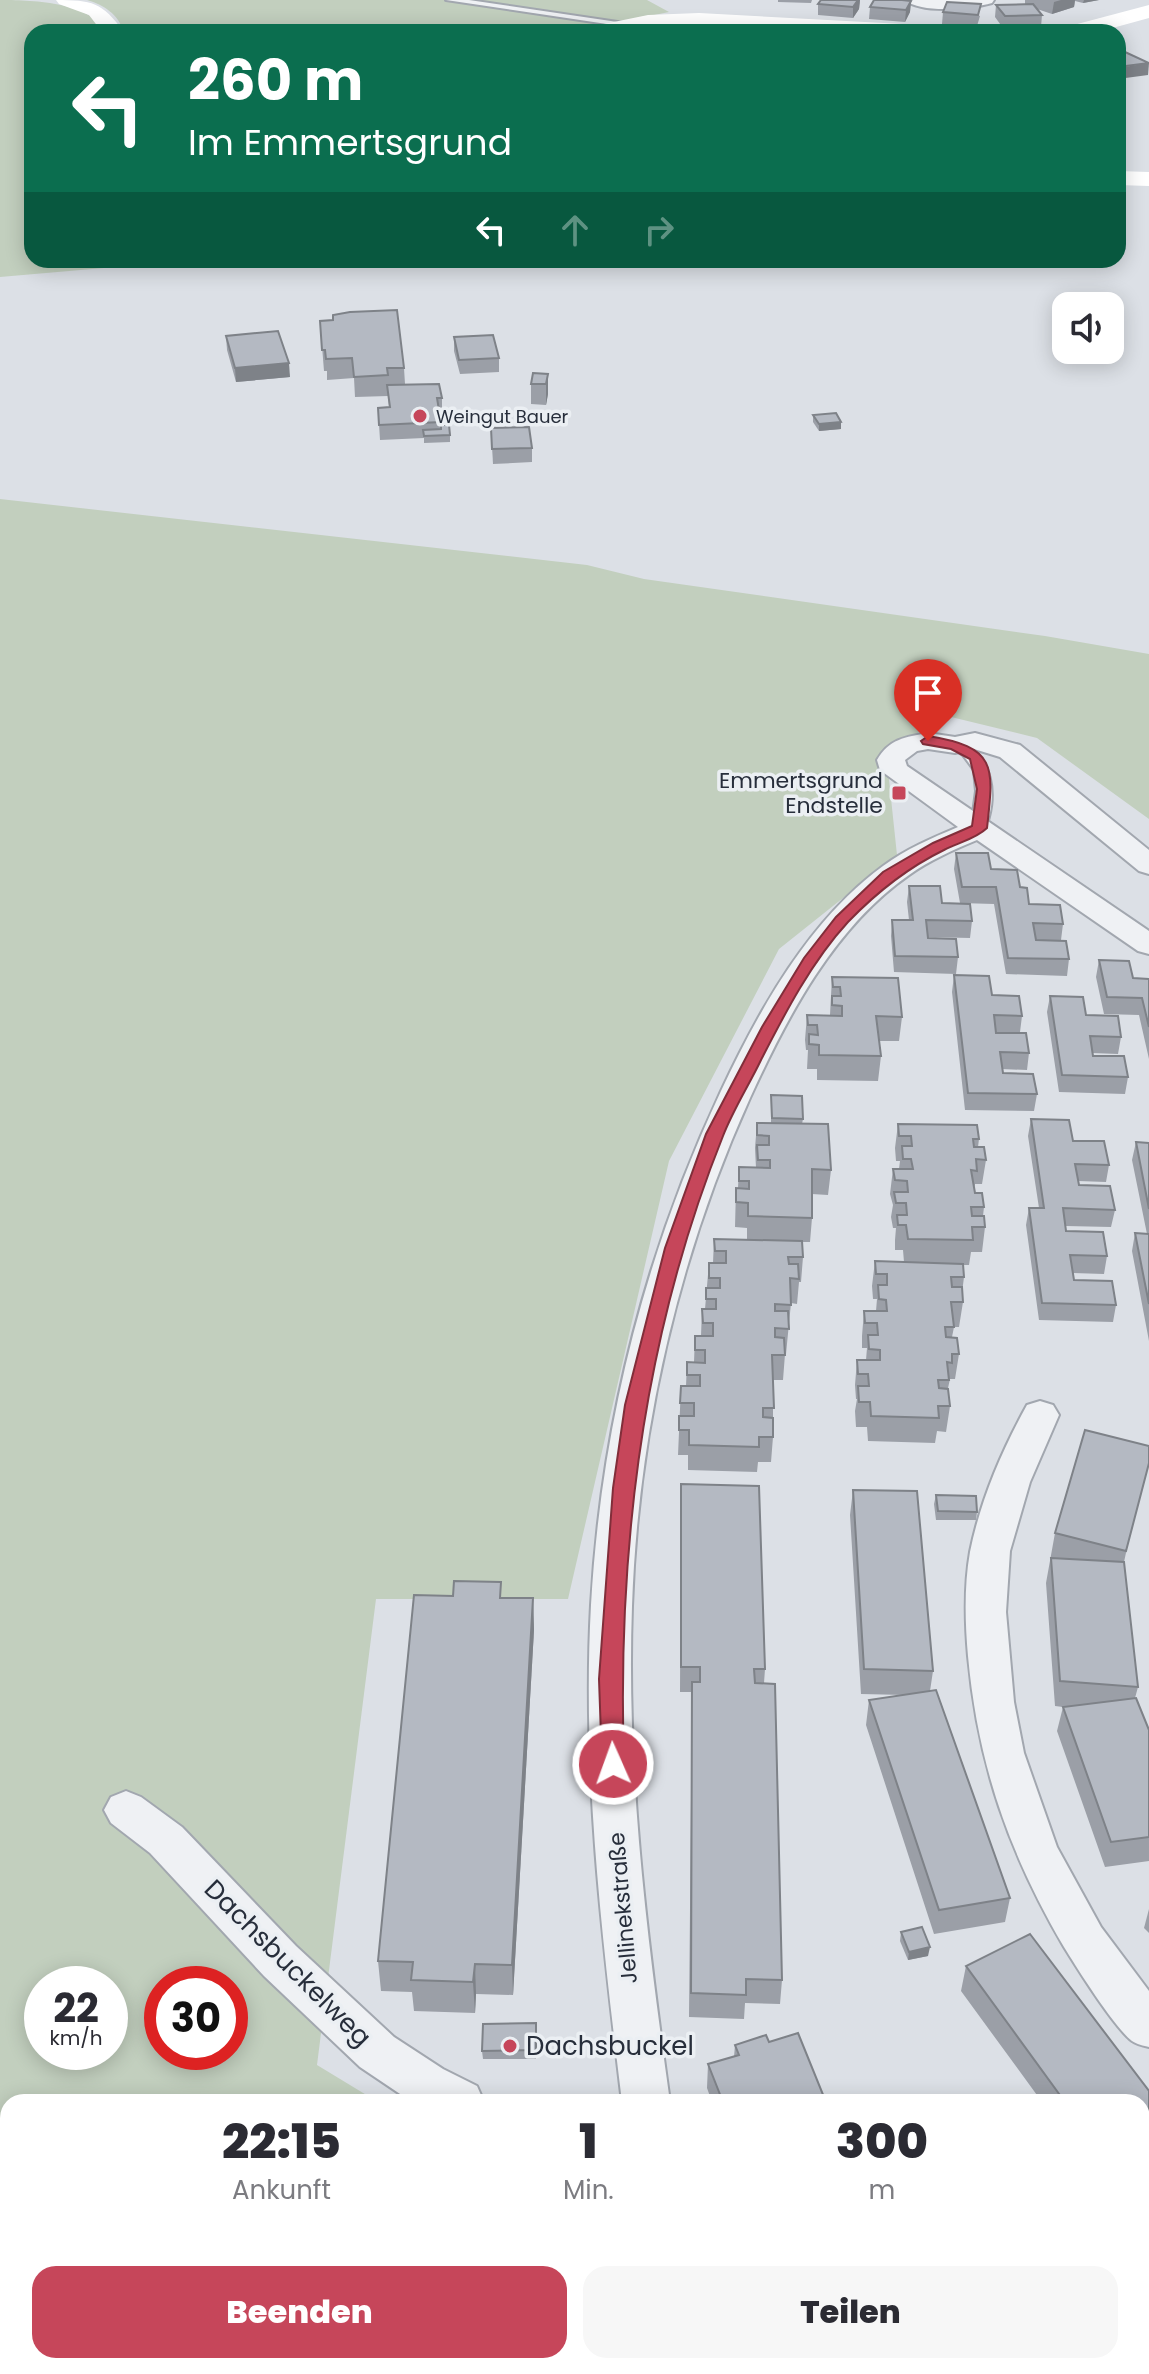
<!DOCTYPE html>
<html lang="de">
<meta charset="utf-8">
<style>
body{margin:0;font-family:Poppins,sans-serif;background:#f7f7f7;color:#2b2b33;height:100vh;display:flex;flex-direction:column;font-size:30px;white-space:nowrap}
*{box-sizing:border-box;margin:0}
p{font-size:26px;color:#7c7c81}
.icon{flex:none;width:44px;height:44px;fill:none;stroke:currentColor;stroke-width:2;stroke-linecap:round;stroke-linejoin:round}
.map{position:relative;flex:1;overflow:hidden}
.sheet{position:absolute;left:0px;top:2094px;width:1150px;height:280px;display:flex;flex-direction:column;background:#fff;border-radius:24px 24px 0 0;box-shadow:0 4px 20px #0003}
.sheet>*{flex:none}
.banner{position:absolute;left:24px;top:24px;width:1102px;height:244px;border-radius:24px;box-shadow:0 4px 20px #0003;background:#0b6e4f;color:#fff;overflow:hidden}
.tools{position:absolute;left:1052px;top:292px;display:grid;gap:16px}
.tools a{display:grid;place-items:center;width:72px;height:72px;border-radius:16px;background:#fff;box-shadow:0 4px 20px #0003;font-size:40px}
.speed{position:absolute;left:24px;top:1966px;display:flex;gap:16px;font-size:40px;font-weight:700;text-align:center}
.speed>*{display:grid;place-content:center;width:104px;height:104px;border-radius:50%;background:#fff;box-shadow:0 4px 20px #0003;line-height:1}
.speed small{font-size:20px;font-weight:400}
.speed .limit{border:12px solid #d22;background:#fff;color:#111}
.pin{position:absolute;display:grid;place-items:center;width:68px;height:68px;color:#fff;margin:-82px -34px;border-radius:50% 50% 50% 0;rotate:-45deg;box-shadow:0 0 8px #0007}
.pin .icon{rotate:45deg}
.me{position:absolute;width:88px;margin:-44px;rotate:358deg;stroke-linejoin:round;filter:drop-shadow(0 0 6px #0008)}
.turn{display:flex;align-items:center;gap:28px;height:168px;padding:0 32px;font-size:36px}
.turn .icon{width:104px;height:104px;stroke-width:2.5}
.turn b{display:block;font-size:56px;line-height:68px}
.lanes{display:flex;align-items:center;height:76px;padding:0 32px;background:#0003;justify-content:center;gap:40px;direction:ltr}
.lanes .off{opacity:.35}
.eta{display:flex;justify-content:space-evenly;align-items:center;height:136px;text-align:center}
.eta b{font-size:48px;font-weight:800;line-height:56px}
.cta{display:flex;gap:16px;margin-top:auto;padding:16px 32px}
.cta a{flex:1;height:92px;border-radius:24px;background:#c6465a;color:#fff;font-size:32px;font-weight:800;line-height:92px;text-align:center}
.cta a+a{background:#f7f7f7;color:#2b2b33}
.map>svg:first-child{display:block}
.green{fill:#c2cfbe;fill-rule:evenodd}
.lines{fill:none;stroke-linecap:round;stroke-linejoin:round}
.stream{stroke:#98aec4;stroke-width:6}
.lane-casing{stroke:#a2a7af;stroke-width:4}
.street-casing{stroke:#a2a7af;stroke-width:4}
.lane{fill:#eff1f4;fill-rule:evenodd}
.street{fill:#eff1f4;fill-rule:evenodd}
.secondary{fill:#fff;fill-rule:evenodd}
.wall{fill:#9b9fa7}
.shaded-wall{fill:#7e8288}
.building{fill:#b4b9c2;stroke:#7e8288;stroke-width:2}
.route{fill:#c6465a;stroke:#812e3a;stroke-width:2}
.poi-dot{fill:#c6465a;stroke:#ebeff3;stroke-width:3}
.labels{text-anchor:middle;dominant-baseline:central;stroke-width:7;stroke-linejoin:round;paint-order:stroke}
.far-poi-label{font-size:18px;fill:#272e3b;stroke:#ebeff3;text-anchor:start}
.poi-label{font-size:22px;fill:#272e3b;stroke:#ebeff3;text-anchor:end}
.street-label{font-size:22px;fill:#272e3b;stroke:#ebeff3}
.near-street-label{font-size:26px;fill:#272e3b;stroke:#ebeff3}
.near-poi-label{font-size:26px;fill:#272e3b;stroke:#ebeff3;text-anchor:start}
</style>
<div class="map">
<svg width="1149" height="2374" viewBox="0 0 1149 2374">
<rect width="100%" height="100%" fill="#dce0e6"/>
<g class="green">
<path d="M0 0C27 0 93 1 104 32H32V260H196L0 277Z"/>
<path d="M87 0H647L669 12 570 32H124C118 14 104 5 87 0Z"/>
<path d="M0 499 587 565 644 579 1045 636 1149 654V819L1037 738 947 716 886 751 897 855 779 949 669 1161 568 1599H376L317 2065 378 2102H8V2366H624L625 2374H0ZM42 1984H110V2052H42ZM162 1984H230V2052H162Z"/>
</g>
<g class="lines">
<path class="stream" d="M652 32 681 24"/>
<defs>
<g id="lane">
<path d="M446 0H469L631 24 627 27Z"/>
<path d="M955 741C994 752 999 798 984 831H974L971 828 976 791 974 770 963 755 948 745Z"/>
<path d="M105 2366H137L133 2374H101Z"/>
</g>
<g id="street">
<path d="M905 0H994L992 3C970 9 922 14 905 0Z"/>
<path d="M928 733 955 737 975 733 1020 745 1149 850V874L1139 871 1000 757 974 749 955 753 928 749 917 751 905 760 907 766 1149 931V954L1138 951 977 840C953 850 930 860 909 875 834 927 787 1017 750 1098 678 1257 638 1431 632 1606 626 1772 647 1938 670 2102H622C602 1938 582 1771 591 1605 601 1427 645 1253 721 1091 759 1010 809 920 883 866 906 849 932 838 958 827L880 770 877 760C889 739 905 737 928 733Z"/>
<path d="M1040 1401 1053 1405 1059 1415 1030 1482 1010 1551 1006 1612 1014 1702 1024 1753 1057 1847 1101 1927 1149 1991V2047C1144 2046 1136 2044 1132 2041 1114 2027 1077 1968 1064 1947 1009 1853 978 1765 968 1656 965 1622 964 1586 970 1552 980 1502 1002 1450 1027 1405Z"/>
<path d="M126 1791 141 1797 182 1827 296 1946 394 2037 443 2069 477 2086 484 2102H412L360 2067 264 1976 150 1853 111 1823 104 1810 111 1797Z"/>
<path d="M667 2366H719L721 2374H669Z"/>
</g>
</defs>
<use href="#lane" class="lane-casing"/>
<use href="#street" class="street-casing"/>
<use href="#lane" class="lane"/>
<use href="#street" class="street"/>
<g class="secondary">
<path d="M56 0C92 0 102 2 124 32H102L89 15 59 4Z"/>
<path d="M1149 5V18L1098 32H1063L1066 27Z"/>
<path d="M699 13 940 26 951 32H822L699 25 586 32 589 27 648 15Z"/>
<path d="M1118 171 1149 172V186L1118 185Z"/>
</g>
</g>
<g class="wall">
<path d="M778 0H812L811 3 778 2Z"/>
<path d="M821 0H860L859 9 853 18 818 15V4Z"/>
<path d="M1025 0H1099L1083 3 1075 1 1074 7 1052 14 1037 9 1042 15 1041 27 1003 28 995 17 996 5 1025 4Z"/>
<path d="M911 1 910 12 905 22 869 19 870 7Z"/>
<path d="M947 2 980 16 977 26 942 24 943 12Z"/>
<path d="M320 321 404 368 405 384 442 398V412L439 413 441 425 450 435V442L424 443V438L380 440 378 408 389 407 388 396 355 397 354 378 327 380V371H324Z"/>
<path d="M226 336 290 377 236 382 227 350Z"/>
<path d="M454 337 499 358V372L460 374 454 351Z"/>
<path d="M548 374V394L546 405 531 404V384Z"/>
<path d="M813 415 841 422V429L819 431 813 422Z"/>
<path d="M491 428 532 448V462L493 464Z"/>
<path d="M956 853 991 869 1020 887 1029 904 1063 924 1061 940 1069 959 1067 976 1006 974 994 904 960 903 954 869Z"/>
<path d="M909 886 972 921 970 938 928 937 958 957 956 974 894 972 891 936 892 920H909L907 902Z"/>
<path d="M1099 960 1133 978 1149 979V1059L1139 1015 1104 1014 1096 977Z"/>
<path d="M954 975 992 995 1022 1016 1020 1032H996L1029 1053 1027 1070 1002 1069 1003 1073 1037 1094 1034 1111 965 1110 952 992Z"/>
<path d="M832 977 902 1017 899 1041H879L881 1056 878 1081 817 1080V1069H807L808 1050H806L805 1040 807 1015H830Z"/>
<path d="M1050 996 1086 1015 1121 1037 1118 1054 1092 1053 1093 1056 1128 1077 1125 1094 1059 1092 1047 1012Z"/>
<path d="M771 1095 803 1119 802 1124 831 1170 828 1195 812 1194V1218L810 1242H802L803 1257 801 1282H799L797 1304 791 1303 786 1354H785L783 1380H773V1437L771 1462H758L757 1472 688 1470V1455H678L681 1386H686L687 1362H694L695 1336H701L702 1309H705L709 1263H713L714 1239 747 1240V1228L735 1227 736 1188H738L739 1167 756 1168 755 1148 757 1123H771Z"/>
<path d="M1031 1119 1073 1141 1109 1165 1106 1182 1078 1181 1079 1185 1115 1210 1111 1227 1066 1226V1231L1107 1256 1104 1274 1073 1273 1074 1280 1116 1305 1113 1322 1039 1320 1026 1225 1029 1208H1039L1028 1136Z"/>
<path d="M898 1124 979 1139 978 1147 986 1160 982 1184H975L974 1189 975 1193 984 1207 983 1216 985 1227 982 1252H971L969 1265H963L964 1277 962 1293 963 1302 959 1327H954L952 1337 959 1354 955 1379H950L948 1388 950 1406 946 1432 937 1431 935 1443 868 1441 867 1427H856L855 1411 857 1399H856L855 1385 857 1360H866L867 1348H862V1336L864 1311H876L877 1299H873L872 1286 875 1261 904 1262 903 1250H895V1240L896 1228H893L891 1217 893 1205 890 1194 893 1169H899L900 1161H896L895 1148Z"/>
<path d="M1136 1142 1149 1143V1341L1132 1251 1135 1233 1147 1234 1132 1160Z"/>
<path d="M1149 1446 1124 1562 1138 1687 1135 1698 1149 1730V1861L1105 1867 1057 1731 1063 1707 1055 1706 1046 1583 1055 1533Z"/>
<path d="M681 1484 765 1669 764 1683 782 1980 780 2004 745 2003 744 2019 689 2017 692 1692H680Z"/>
<path d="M853 1490 933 1671 930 1691 1010 1898 1005 1922 934 1934 866 1725 869 1700 905 1695 861 1694 850 1515Z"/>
<path d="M936 1495 977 1512 976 1520H936L934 1504Z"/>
<path d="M501 1598H533L534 1630 513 1995 476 1994 475 2013 414 2011 412 1992 381 1991 378 1961Z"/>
<path d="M1149 1909V1933L1144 1928Z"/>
<path d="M901 1932 928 1956 908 1960 900 1941Z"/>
<path d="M966 1966 1149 2091V2197L1142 2201V2102H1042L961 1991Z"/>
<path d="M536 2023V2059H483L482 2051Z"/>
<path d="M769 2042 826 2102H712L707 2088 708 2064 734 2057 735 2045Z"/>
<path d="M1149 2273V2374H1099L1098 2366H1142Z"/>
</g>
<g class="shaded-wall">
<path d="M858 0H860L859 9 853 18V7Z"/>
<path d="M1061 0H1075L1074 7 1052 14 1054 2Z"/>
<path d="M1084 0H1099L1083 3Z"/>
<path d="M911 1 910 12 905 22 906 10Z"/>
<path d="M1149 63 1148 75 1118 79V68Z"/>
<path d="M289 363 290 377 236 382 235 368Z"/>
<path d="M548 374V394L546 405V384Z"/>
<path d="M841 422V429L819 431V424Z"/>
<path d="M533 1598 534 1630 513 1995 512 1965Z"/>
<path d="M930 1947 928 1956 908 1960 909 1952Z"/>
<path d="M475 1964 476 1994 475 2013 473 1982Z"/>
<path d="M1149 2178V2197L1142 2201V2182Z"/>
</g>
<g class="building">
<path d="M821 0H858L853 7 818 4Z"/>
<path d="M874 0H902L911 1 906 10 870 7Z"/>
<path d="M947 2 981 4 978 15 943 12Z"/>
<path d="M1033 4 1042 15 1005 16 996 5Z"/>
<path d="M1125 52 1149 63 1118 67V53Z"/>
<path d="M397 310 404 368H387L388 375 354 377 352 358 326 359 325 350H322L320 321 333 320V315L350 312Z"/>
<path d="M278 331 289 363 235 368 226 336Z"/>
<path d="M493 335 499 358 459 360 454 337Z"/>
<path d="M533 373 548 374 546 384H531Z"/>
<path d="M439 384 442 398H437L441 422 379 425 378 408 390 407 387 385Z"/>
<path d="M836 413 841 422 819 424 813 415Z"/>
<path d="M441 425H449L450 435 424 436 423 430 441 429Z"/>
<path d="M529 427 532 448 492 449 491 428Z"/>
<path d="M956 853H988L991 869 1017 870 1020 887 1027 888 1029 904 1060 905 1063 924 1033 923 1036 940 1066 941 1069 959 1008 958 996 887H962Z"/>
<path d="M909 886H940L942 903 970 904 972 921 926 920 928 938 956 939 958 957 895 956 892 920H913Z"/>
<path d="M1099 960 1129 961 1133 978 1149 979V1027L1142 998 1107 997Z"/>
<path d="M954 975 989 976 992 995 1019 996 1022 1016 994 1015 996 1033H1026L1029 1053 1000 1052 1003 1073 1033 1074 1037 1094 968 1093Z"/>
<path d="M832 977 898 978 902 1017 876 1016 881 1056 819 1055V1045L809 1044V1034L818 1035 817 1025H808L807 1015 842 1016V1006L832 1005V996H841L840 987H833Z"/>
<path d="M1050 996 1083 997 1086 1015 1118 1016 1121 1037 1090 1036 1093 1056H1124L1128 1077 1062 1075Z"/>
<path d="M771 1095 802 1096 803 1119 772 1118Z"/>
<path d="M1031 1119 1069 1120 1073 1141H1104L1109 1165 1075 1164 1079 1185 1110 1186 1115 1210 1063 1208 1066 1231 1103 1232 1107 1256 1070 1255 1074 1280 1112 1281 1116 1305 1042 1303 1029 1208H1044Z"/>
<path d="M757 1123 828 1124 831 1170 812 1169V1218L748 1216V1203L736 1202V1188L749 1189V1181H739V1167L770 1168V1160H758L757 1145H769V1136L757 1135Z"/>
<path d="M898 1124 977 1125 979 1139H973L974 1147H984L986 1160 976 1159 977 1171 971 1170 975 1193H982L984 1207H971L972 1216H984L985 1227H972L973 1240 908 1239 906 1225H898L897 1215H907L906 1203H896L894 1192H908L907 1181 895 1180 893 1169H913L911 1159H903L902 1146H912L911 1136H899Z"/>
<path d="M1136 1142 1149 1143V1209Z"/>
<path d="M1135 1233 1149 1234V1304Z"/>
<path d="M714 1239 802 1241 803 1257H788L789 1264H798L799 1279 790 1278 791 1305 775 1304V1311H788L789 1329 775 1328V1337L784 1338 785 1355H772L774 1408H763V1417L773 1418V1437H759V1447L689 1445V1430H679V1416H694V1403H680L681 1386H700V1375H687V1362L705 1363V1350H695V1336H713V1323H703L702 1309H716V1299H706V1288H720V1278H709V1263H726V1251H715Z"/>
<path d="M875 1261 963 1264 964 1277H951L952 1287H962L963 1302H951L954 1327H945L946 1337 957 1338 959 1354H952V1363L947 1362 949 1380H938L939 1388 948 1389 950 1406H938L939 1418 871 1416 870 1402H859L858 1386H869L868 1374H858L857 1360H880V1350L869 1349 868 1335H878L877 1323H865L864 1311H887L886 1300 879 1299 878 1285H887V1274H876Z"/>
<path d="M1085 1430 1149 1446V1463L1126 1551 1055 1533Z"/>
<path d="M681 1484 759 1486 765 1669H754L755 1683 775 1684 782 1980 746 1979V1995L691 1993 692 1682H700V1667H681Z"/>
<path d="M853 1490 917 1491 933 1671 864 1669Z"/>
<path d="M936 1495 976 1496 977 1512 938 1511Z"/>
<path d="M1051 1558 1124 1562 1138 1687 1060 1681Z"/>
<path d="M454 1581 501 1582 500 1598H533L512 1965 475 1964 473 1982 411 1980 413 1962 378 1961 414 1595 453 1596Z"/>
<path d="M936 1690 1010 1898 939 1910 869 1700Z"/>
<path d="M1136 1698 1149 1730V1837L1111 1842 1063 1707Z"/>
<path d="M922 1927 930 1947 909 1952 901 1932Z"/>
<path d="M1030 1934 1149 2091V2178L1142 2182V2102H1065L966 1966Z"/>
<path d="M536 2023V2050L482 2051 483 2024Z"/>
<path d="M798 2033 826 2102H723L708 2064 739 2055 735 2045 766 2035 769 2042Z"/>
<path d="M1142 2273H1149V2370L1108 2369V2366H1142Z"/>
</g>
<path class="route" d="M928 736C997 747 994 766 987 828 976 839 957 843 944 850 907 868 876 893 848 922 812 961 785 1013 761 1060 749 1085 733 1110 723 1136 643 1335 617 1551 624 1764L621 1771 613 1774 605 1771 602 1764 599 1679 613 1488 625 1405 665 1248 706 1134 762 1027 804 958 836 917 883 872 933 843 972 826 977 789 970 759 951 749 923 744 921 741Z"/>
<g class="poi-dot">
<circle cx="420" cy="416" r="8"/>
<rect x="891" y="785" width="16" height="16" rx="4"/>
<circle cx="510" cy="2046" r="8"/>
</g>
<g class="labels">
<g class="far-poi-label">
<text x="436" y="416">Weingut Bauer</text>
</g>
<g class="poi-label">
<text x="883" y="780">Emmertsgrund<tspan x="883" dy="25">Endstelle</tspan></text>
</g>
<g class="street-label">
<text transform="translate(623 1908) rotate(-95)">Jellinekstraße</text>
</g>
<g class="near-street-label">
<text transform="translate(288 1963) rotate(45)">Dachsbuckelweg</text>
</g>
<g class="near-poi-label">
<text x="526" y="2046">Dachsbuckel</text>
</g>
</g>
</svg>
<div class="tools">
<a><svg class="icon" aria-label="sound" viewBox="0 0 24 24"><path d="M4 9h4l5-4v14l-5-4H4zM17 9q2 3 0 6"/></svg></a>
</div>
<div class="speed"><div>22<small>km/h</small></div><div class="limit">30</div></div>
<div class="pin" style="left:928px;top:741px;background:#d93025"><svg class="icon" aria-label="arrive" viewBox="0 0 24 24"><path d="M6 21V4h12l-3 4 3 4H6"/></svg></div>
<svg class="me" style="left:613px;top:1764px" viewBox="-20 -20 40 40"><circle r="17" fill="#c6465a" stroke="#fff" stroke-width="3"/><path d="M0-11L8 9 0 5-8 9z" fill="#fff"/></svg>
<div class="banner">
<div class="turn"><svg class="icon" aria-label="left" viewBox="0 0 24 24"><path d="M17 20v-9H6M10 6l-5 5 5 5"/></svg><div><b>260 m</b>Im Emmertsgrund</div></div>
<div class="lanes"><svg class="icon" aria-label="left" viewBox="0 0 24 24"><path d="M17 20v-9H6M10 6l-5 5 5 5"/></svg><svg class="icon off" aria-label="ahead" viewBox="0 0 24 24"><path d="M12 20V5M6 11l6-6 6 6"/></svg><svg class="icon off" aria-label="right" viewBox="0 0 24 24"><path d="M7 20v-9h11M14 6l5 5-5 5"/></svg></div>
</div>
<section class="sheet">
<div class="eta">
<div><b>22:15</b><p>Ankunft</p></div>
<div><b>1</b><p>Min.</p></div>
<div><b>300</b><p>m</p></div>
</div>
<div class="cta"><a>Beenden</a><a>Teilen</a></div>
</section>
</div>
